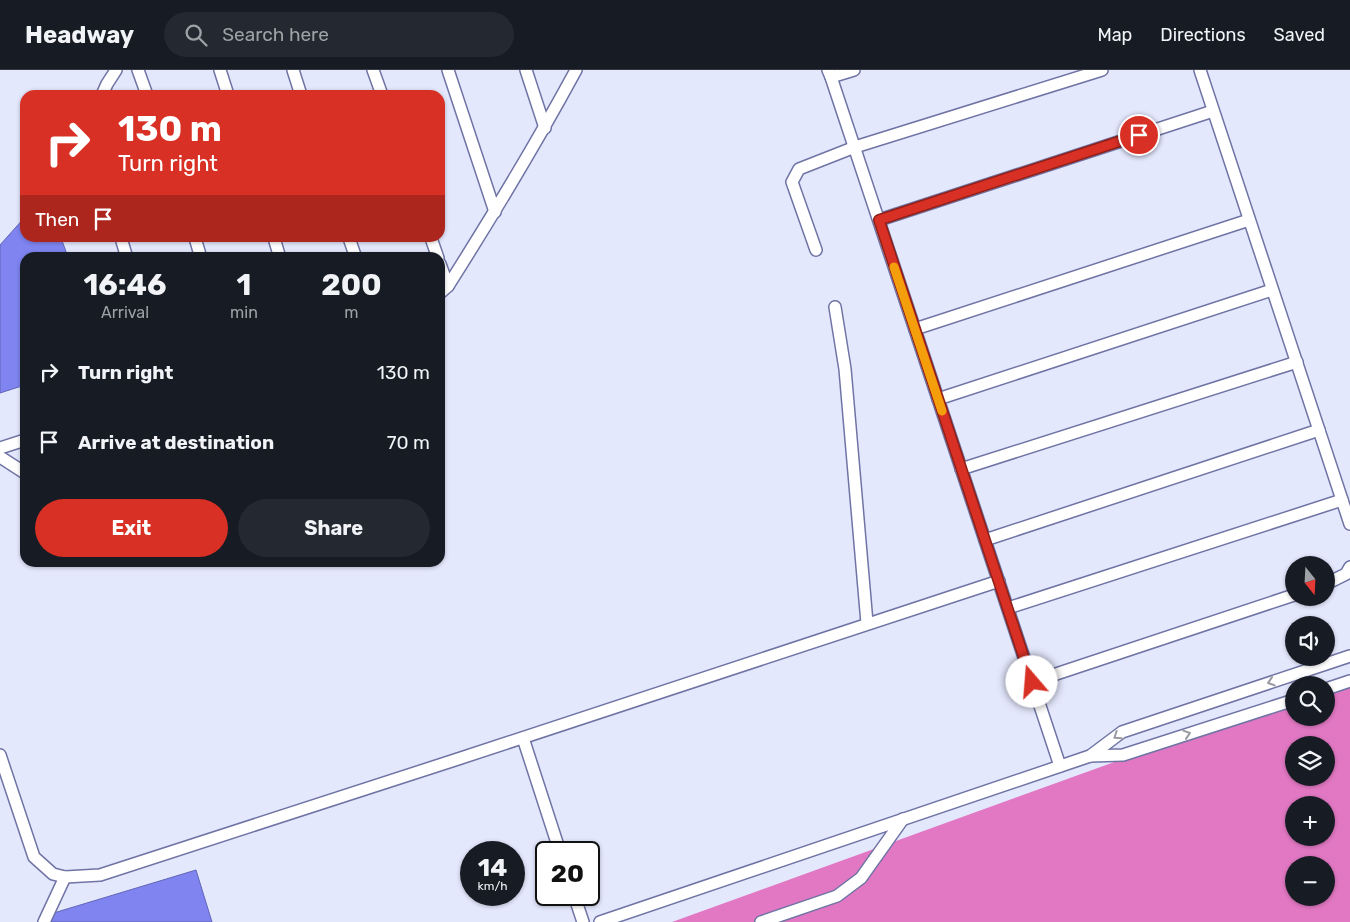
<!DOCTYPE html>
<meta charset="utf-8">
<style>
body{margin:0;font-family:Rubik,sans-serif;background:#242831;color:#f1f3f6;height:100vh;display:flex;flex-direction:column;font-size:19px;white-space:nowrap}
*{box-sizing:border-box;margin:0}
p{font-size:16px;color:#9ea1a6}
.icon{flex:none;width:28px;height:28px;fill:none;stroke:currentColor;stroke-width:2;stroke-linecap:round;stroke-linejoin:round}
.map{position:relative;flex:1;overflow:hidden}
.panel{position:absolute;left:20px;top:182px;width:425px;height:315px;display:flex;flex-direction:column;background:#171b24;border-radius:15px;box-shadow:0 1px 4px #0004}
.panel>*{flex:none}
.banner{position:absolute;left:20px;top:20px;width:425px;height:152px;border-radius:15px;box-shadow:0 1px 4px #0004;background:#d93025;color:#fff;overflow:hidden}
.needle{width:32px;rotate:162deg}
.buttons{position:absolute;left:1285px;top:486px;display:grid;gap:10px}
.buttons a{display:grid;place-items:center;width:50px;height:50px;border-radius:50%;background:#171b24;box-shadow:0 1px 4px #0004;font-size:25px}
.speed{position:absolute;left:460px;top:771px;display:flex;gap:10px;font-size:25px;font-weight:700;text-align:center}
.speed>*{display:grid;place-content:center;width:65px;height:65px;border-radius:50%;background:#171b24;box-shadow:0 1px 4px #0004;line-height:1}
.speed small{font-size:12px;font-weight:400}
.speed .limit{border:2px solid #111;border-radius:8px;background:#fff;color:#111}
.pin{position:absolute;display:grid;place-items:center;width:42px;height:42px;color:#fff;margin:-21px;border:2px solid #fff;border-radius:50%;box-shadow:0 1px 5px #0007}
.me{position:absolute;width:55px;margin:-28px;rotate:342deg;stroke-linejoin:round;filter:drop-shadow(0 0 4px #0008)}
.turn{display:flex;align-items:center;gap:18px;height:105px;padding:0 15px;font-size:22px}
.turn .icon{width:65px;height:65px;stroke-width:2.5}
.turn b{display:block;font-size:35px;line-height:42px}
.then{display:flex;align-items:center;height:48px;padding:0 15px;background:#0003;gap:10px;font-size:19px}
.eta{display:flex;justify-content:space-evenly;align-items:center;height:85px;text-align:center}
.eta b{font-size:30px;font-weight:700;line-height:35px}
.primary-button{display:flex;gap:10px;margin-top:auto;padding:10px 15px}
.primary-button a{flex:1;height:58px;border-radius:30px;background:#d93025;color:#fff;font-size:20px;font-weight:700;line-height:58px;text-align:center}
.primary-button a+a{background:#242831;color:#f1f3f6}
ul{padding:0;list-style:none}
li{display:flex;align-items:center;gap:15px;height:70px;padding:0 15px}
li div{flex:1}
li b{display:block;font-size:19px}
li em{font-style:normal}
header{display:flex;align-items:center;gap:30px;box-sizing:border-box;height:70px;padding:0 25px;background:#171b24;border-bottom:1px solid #363941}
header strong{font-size:24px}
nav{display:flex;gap:28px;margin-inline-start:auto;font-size:18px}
.search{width:350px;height:45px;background:#242831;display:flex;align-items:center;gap:12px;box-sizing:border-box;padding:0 18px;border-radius:28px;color:#9ea1a6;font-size:19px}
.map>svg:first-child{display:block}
.forest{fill:#e278c3;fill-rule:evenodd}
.water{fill:#7f84f0;stroke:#6165b6}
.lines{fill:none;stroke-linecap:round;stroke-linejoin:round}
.lane-casing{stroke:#6f74a4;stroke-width:14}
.lane{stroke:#fff;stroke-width:11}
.oneway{stroke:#9899a2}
.route-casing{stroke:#8d1f18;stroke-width:12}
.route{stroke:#d93025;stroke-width:9}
.slow{stroke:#f59e0b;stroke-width:9}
</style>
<header>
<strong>Headway</strong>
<div class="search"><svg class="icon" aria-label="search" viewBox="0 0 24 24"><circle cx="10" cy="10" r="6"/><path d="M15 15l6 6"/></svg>Search here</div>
<nav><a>Map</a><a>Directions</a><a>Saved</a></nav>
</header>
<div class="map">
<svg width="1350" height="852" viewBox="0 0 1350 852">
<rect width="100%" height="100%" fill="#e4e8fd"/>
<path class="forest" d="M1350 607V852H672L1294 627V648H1326V615ZM1294 675H1326V708H1294ZM1294 735H1326V768H1294ZM1294 795H1326V828H1294Z"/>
<g class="water">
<path d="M25 147V168H61L68 187 25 188V315L0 323V175Z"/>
<path d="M196 800 212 852H49L47 845Z"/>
</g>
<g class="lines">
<defs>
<g id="lane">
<path d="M138 0 147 25"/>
<path d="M220 0 228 25"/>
<path d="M293 0 301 25"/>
<path d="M373 0 382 25"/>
<path d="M448 0 495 142"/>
<path d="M526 0 545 58"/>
<path d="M828 0 831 7 1060 696"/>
<path d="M1200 0 1350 454"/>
<path d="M831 7 854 0"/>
<path d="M102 25 107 14 116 0"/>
<path d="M879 150 1213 41"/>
<path d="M121 168 127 188"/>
<path d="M195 168 201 188"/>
<path d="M274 168 280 188"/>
<path d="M349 168 356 188"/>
<path d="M431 168 438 188"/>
<path d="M816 180 792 112 799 99 855 77 1102 0"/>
<path d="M440 194 448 216"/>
<path d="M440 223 448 216C493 145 536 74 576 0"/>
<path d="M835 237 845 299 867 553"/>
<path d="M915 259 1249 150"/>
<path d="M938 329 1272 220"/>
<path d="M0 378 25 370"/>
<path d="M0 387 25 403"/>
<path d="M961 399 1297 292"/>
<path d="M985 470 1319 360"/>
<path d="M1326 514 1346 504 1350 497"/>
<path d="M1008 538 1342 430"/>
<path d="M1032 612 1294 525"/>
<path d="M1326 619 1350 611"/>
<path d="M523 668 560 782"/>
<path d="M0 685 34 787 53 804 65 807 100 805 461 688 999 511"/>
<path d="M1090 686 1123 685 1294 630"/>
<path d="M574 825 583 852"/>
<path d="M44 852 65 807"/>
<path d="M600 852 1090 686 1122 662 1350 586"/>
<path d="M761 852 837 826 861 808 903 749"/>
</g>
</defs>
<use href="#lane" class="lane-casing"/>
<use href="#lane" class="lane"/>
</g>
<defs><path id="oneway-chevron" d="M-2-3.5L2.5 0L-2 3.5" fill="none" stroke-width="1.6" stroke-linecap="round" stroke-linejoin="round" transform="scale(1.25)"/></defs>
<g class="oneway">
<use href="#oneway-chevron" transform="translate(1271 612) rotate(162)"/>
<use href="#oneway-chevron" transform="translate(1187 664) rotate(-18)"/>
<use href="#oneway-chevron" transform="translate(1117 666) rotate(146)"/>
</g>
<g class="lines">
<defs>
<path id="route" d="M1032 612 879 150 1139 65"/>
</defs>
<use href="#route" class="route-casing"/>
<use href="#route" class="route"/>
<path class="slow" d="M894 197 942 341"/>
</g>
</svg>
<div class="buttons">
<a><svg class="needle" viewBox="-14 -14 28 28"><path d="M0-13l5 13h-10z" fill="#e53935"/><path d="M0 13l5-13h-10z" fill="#9ea1a6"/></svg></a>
<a><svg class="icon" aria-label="sound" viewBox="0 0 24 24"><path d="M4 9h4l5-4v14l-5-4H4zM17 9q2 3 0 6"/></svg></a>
<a><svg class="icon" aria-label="search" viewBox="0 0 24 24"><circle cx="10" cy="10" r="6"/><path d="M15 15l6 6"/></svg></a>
<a><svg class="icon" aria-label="layers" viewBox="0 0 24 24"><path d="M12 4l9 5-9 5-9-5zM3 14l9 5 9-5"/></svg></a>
<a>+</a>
<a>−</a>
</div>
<div class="speed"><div>14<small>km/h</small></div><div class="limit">20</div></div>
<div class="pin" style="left:1139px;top:65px;background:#d93025"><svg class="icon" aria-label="arrive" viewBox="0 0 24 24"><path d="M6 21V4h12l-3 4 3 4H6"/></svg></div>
<svg class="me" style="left:1032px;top:612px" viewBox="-20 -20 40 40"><circle r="19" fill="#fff"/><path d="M0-13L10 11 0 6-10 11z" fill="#d93025"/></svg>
<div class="banner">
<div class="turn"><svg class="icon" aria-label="right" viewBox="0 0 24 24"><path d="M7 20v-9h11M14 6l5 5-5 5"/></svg><div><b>130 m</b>Turn right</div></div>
<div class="then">Then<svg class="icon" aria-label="arrive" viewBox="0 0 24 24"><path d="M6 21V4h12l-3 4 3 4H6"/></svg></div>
</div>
<section class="panel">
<div class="eta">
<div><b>16:46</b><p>Arrival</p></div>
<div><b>1</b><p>min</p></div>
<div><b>200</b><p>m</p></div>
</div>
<ul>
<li><svg class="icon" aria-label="right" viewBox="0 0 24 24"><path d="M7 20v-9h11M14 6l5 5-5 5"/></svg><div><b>Turn right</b></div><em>130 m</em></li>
<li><svg class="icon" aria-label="arrive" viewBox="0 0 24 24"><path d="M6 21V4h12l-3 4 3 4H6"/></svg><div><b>Arrive at destination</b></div><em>70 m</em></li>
</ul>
<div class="primary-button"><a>Exit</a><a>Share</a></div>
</section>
</div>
